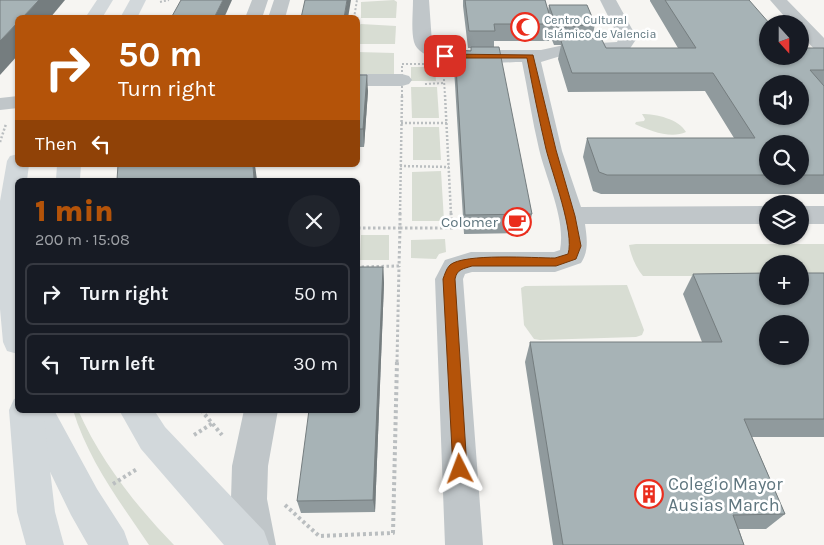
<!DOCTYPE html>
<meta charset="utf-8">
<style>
body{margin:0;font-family:Karla,sans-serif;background:#20242c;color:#f1f3f6;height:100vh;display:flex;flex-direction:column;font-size:19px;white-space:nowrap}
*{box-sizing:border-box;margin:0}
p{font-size:16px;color:#9ea1a6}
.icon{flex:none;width:28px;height:28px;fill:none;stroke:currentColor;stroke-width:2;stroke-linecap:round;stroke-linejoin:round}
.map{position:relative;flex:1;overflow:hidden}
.side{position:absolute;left:15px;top:178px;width:345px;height:235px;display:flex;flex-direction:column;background:#171b24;border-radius:8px;box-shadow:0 1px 4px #0004}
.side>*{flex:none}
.top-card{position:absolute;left:15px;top:15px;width:345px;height:152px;border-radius:8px;box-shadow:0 1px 4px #0004;background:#b45309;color:#fff;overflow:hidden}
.needle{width:32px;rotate:159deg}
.fabs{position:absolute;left:759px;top:15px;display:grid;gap:10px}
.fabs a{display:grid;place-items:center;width:50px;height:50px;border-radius:50%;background:#171b24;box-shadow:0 1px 4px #0004;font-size:25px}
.pin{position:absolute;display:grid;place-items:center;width:42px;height:42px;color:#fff;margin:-21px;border-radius:10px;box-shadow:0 2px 8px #0006}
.me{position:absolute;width:55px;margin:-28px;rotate:357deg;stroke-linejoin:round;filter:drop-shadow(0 0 4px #0008)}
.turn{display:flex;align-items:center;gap:18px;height:105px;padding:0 20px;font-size:22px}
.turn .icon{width:65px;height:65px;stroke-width:2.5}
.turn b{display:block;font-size:35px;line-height:42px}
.then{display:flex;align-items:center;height:48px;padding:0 20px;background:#0003;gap:10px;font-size:19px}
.round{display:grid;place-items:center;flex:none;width:52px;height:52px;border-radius:26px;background:#20242c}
.overview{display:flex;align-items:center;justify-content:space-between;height:85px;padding:0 20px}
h1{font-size:30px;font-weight:800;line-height:38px;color:#b45309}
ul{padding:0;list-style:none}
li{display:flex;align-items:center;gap:15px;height:62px;margin:0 10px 8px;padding:0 10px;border:2px solid #363941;border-radius:8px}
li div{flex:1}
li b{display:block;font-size:19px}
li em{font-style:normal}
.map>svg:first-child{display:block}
.green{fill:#d8ddd3}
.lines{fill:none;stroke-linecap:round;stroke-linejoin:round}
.path-far3{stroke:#babec0;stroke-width:2;stroke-dasharray:2 2;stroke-linecap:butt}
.path-far2{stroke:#babec0;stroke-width:2.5;stroke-dasharray:2 2;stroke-linecap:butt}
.path-far1{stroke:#babec0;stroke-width:3;stroke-dasharray:2.5 2.5;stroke-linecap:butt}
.path{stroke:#babec0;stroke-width:4;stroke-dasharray:3 3;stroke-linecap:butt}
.minor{fill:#c0c6c9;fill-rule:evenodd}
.major{fill:#d2d8db;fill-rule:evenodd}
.highway{fill:#d2d8db;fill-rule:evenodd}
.wall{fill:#909a9d;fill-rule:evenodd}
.shaded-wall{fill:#757d7f}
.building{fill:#a7b3b6;stroke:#757d7f;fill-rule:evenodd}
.route{fill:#b45309;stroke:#753606}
.labels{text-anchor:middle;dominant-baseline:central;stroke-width:5;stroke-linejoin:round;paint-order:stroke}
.far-poi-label{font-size:12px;fill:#5f767f;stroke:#fff;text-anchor:start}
.poi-label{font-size:15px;fill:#5f767f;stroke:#fff;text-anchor:end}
.near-poi-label{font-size:18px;fill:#5f767f;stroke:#fff;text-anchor:start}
</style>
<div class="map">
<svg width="824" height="545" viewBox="0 0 824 545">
<rect width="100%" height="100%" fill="#f6f5f2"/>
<g class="green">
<path d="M394 0 397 2 396 18H361V2Z"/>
<path d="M361 24 396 26 395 44H358V26Z"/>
<path d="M358 52 394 53V75L358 76Z"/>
<path d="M411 67H435L436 81H411Z"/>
<path d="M411 87H437L439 118H412Z"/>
<path d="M642 114C656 114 679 119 686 132 671 139 650 131 635 124L636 122 644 121 645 119Z"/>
<path d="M413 127H439L441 160H413Z"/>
<path d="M441 171 444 221H412V172Z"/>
<path d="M361 235H389V260H360Z"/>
<path d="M445 239 446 252 439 254 436 259 411 258V240Z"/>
<path d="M636 244H824V276H800V264H768L767 276H643C636 268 631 256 629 245Z"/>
<path d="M627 285 644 330 642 335 636 337 540 340 534 339 524 325 521 288 525 286Z"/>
<path d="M73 410H78C100 460 136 506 174 545H149C120 502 88 460 73 410Z"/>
</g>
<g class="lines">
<g class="path-far3">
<path d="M160 2 169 0"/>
<path d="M354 18 357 0"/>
<path d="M425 84 445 83"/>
<path d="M402 96V64H443L445 96"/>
</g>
<g class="path-far2">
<path d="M445 95 451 214"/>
<path d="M401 123H447"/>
<path d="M0 142 6 124"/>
<path d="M400 166 449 167"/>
<path d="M400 214 402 95"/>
</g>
<g class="path-far1">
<path d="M400 213V228H452L451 213"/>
<path d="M358 228H400L399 266 358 267"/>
<path d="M397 362 399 266"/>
</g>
<g class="path">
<path d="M201 410 222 435"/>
<path d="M194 435 213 423"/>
<path d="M113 484 137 469"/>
<path d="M285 505 319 536 393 533 397 361"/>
</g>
<g class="minor">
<path d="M252 0H268L262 18H245Z"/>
<path d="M274 0H290L285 18H268Z"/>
<path d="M413 0H429L432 43 434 46 447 50H541L564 45 617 42 619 38 600 0H616L637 38 629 50 606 54 564 55 541 62 562 151 581 207 768 206V224H585C587 238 589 251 581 263L555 272H472L465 274 463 279 483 545H445L435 279 445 260 471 252H554L560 250C566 219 546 179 539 149 532 120 528 91 522 62 499 62 422 70 414 42 411 30 413 13 413 0Z"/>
<path d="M770 0H787L824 38V54L818 53 800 34V24H791Z"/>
<path d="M358 74H402L409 76 412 80 409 84 402 86H358Z"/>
<path d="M18 96V108L0 110V98Z"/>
<rect x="800" y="206" width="24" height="18"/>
<path d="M244 410H278L268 466 267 499 276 545H238L231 499 232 466Z"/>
</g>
<g class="major">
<path d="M97 0H113L102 18H85Z"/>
<path d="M130 0H146L137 18H120Z"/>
<path d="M18 154V165H29L27 180H18V354L7 351 3 342 0 309V201L7 161 10 156Z"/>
<path d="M57 165H81L80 180H56Z"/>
<path d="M20 410H54L97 489 124 531 129 545H88L71 515Z"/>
<path d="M119 410H154L165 427 264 531 269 545H224L141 449Z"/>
</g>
<path class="highway" d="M18 398V410H43L55 512 64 545H26L17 512 9 410 14 399Z"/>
</g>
<g class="wall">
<path d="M463 0H545L548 11 549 5 595 24 592 39 606 48H678L650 1V0H749L768 56 824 48V194H601L593 191 583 157 587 138H734L705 91 568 92 558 59 561 45H554L550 35 549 41H494V47L532 214 528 233 464 234 454 68 455 50 471 51V48H468L463 6ZM768 144H800V176H768Z"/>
<path d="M358 75 368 91 364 147H358Z"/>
<path d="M383 267 384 283 375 512 301 513 297 501Z"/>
<path d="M824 273V437H752L785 514 766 529H739L744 545H553L525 362 530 342H702L683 294 693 274Z"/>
</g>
<g class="shaded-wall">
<path d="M39 0H65L50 18H22Z"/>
<path d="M223 0H232L224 18H214Z"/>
<path d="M347 0H351L348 18H344Z"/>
<path d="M18 22V55L0 75V41Z"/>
<path d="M367 75 368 91 364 147 363 129Z"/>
<path d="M253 165H255L257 180H254Z"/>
<path d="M383 267 384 283 375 512 373 500Z"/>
</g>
<g class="building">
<path d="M0 0H39L22 18H18V22L0 41Z"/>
<path d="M181 0H223L214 18H171Z"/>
<path d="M305 0H347L344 18H301Z"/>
<path d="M465 0H545L552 24H494L495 31H469Z"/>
<path d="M665 0H749L770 24H768V56H800V48H824V70H810L824 86V175H800V144H768V175H607L599 172 587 138H755L713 73H572L561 41 568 39 601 38 606 48H696ZM768 84H800V116H768Z"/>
<path d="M549 5H587L595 24 557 28Z"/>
<path d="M471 47H499L532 214 465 215 455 50 471 51Z"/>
<path d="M358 75H367L363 129H358Z"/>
<path d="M118 165H253L254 180H135V179L128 180H117Z"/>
<path d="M358 267H383L373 500 297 501 309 410H358Z"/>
<path d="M768 273V296H800V273H824V419H744L785 514 733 515 744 545H563L530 342H722L693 274ZM768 324H800V356H768Z"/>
</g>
<path class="route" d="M442 54 533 55 556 150 575 216 581 246 576 259 556 266H472C463 269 457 269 455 279L467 469 465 474 460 476 455 474 453 469 443 279C445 274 446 269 450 265 464 253 534 258 555 258L568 254C575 233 552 173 546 149 539 119 533 89 527 58H445L441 56Z"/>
<defs>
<symbol id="mosque-ring" viewBox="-11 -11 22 22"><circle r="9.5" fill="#fff" stroke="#eb2d1d" stroke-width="1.5"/><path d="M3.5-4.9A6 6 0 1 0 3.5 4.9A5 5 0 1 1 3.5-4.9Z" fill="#eb2d1d"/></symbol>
<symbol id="cafe-ring" viewBox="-11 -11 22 22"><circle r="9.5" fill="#fff" stroke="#eb2d1d" stroke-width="1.5"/><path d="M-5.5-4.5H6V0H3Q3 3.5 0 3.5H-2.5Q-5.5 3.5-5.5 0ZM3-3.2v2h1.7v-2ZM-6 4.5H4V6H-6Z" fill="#eb2d1d"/></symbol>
<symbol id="building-ring" viewBox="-11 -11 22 22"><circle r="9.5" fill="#fff" stroke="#eb2d1d" stroke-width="1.5"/><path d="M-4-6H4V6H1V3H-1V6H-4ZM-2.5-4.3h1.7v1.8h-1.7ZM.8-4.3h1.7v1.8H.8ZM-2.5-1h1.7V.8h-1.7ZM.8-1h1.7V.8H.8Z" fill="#eb2d1d"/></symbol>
</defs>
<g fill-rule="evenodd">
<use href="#mosque-ring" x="509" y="11" width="32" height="32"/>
<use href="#cafe-ring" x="501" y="206" width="32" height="32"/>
<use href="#building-ring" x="633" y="478" width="32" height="32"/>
</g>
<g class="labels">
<g class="far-poi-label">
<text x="544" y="20">Centro Cultural<tspan x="544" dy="14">Islámico de Valencia</tspan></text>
</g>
<g class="poi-label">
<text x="498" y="222">Colomer</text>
</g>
<g class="near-poi-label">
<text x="668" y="484">Colegio Mayor<tspan x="668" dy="21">Ausias March</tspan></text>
</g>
</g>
</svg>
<div class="fabs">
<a><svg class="needle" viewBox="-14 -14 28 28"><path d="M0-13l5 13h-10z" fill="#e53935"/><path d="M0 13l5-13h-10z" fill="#9ea1a6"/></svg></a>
<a><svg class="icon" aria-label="sound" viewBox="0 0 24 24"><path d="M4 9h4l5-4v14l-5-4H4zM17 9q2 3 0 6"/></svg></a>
<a><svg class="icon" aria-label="search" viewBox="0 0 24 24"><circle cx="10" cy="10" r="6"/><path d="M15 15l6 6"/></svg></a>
<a><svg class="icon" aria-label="layers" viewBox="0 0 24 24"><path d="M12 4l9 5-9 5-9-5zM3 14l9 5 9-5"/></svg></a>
<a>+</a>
<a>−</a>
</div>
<div class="pin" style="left:445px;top:56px;background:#d93025"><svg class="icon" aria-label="arrive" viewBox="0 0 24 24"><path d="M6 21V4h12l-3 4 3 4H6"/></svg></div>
<svg class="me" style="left:460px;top:469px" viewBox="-20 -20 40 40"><path d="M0-17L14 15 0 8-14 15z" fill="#b45309" stroke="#fff" stroke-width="4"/></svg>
<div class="top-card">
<div class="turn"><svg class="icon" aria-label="right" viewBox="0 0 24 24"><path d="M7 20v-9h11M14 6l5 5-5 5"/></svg><div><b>50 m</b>Turn right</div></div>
<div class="then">Then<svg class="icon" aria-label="left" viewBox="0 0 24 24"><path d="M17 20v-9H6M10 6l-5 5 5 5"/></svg></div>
</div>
<section class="side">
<div class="overview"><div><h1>1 min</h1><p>200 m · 15:08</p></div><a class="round"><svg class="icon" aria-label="close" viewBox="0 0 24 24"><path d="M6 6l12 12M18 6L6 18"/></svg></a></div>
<ul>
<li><svg class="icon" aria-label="right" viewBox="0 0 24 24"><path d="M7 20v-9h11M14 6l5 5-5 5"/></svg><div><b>Turn right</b></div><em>50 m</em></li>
<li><svg class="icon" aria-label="left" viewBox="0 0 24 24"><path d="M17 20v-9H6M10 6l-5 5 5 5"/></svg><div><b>Turn left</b></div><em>30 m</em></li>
</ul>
</section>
</div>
